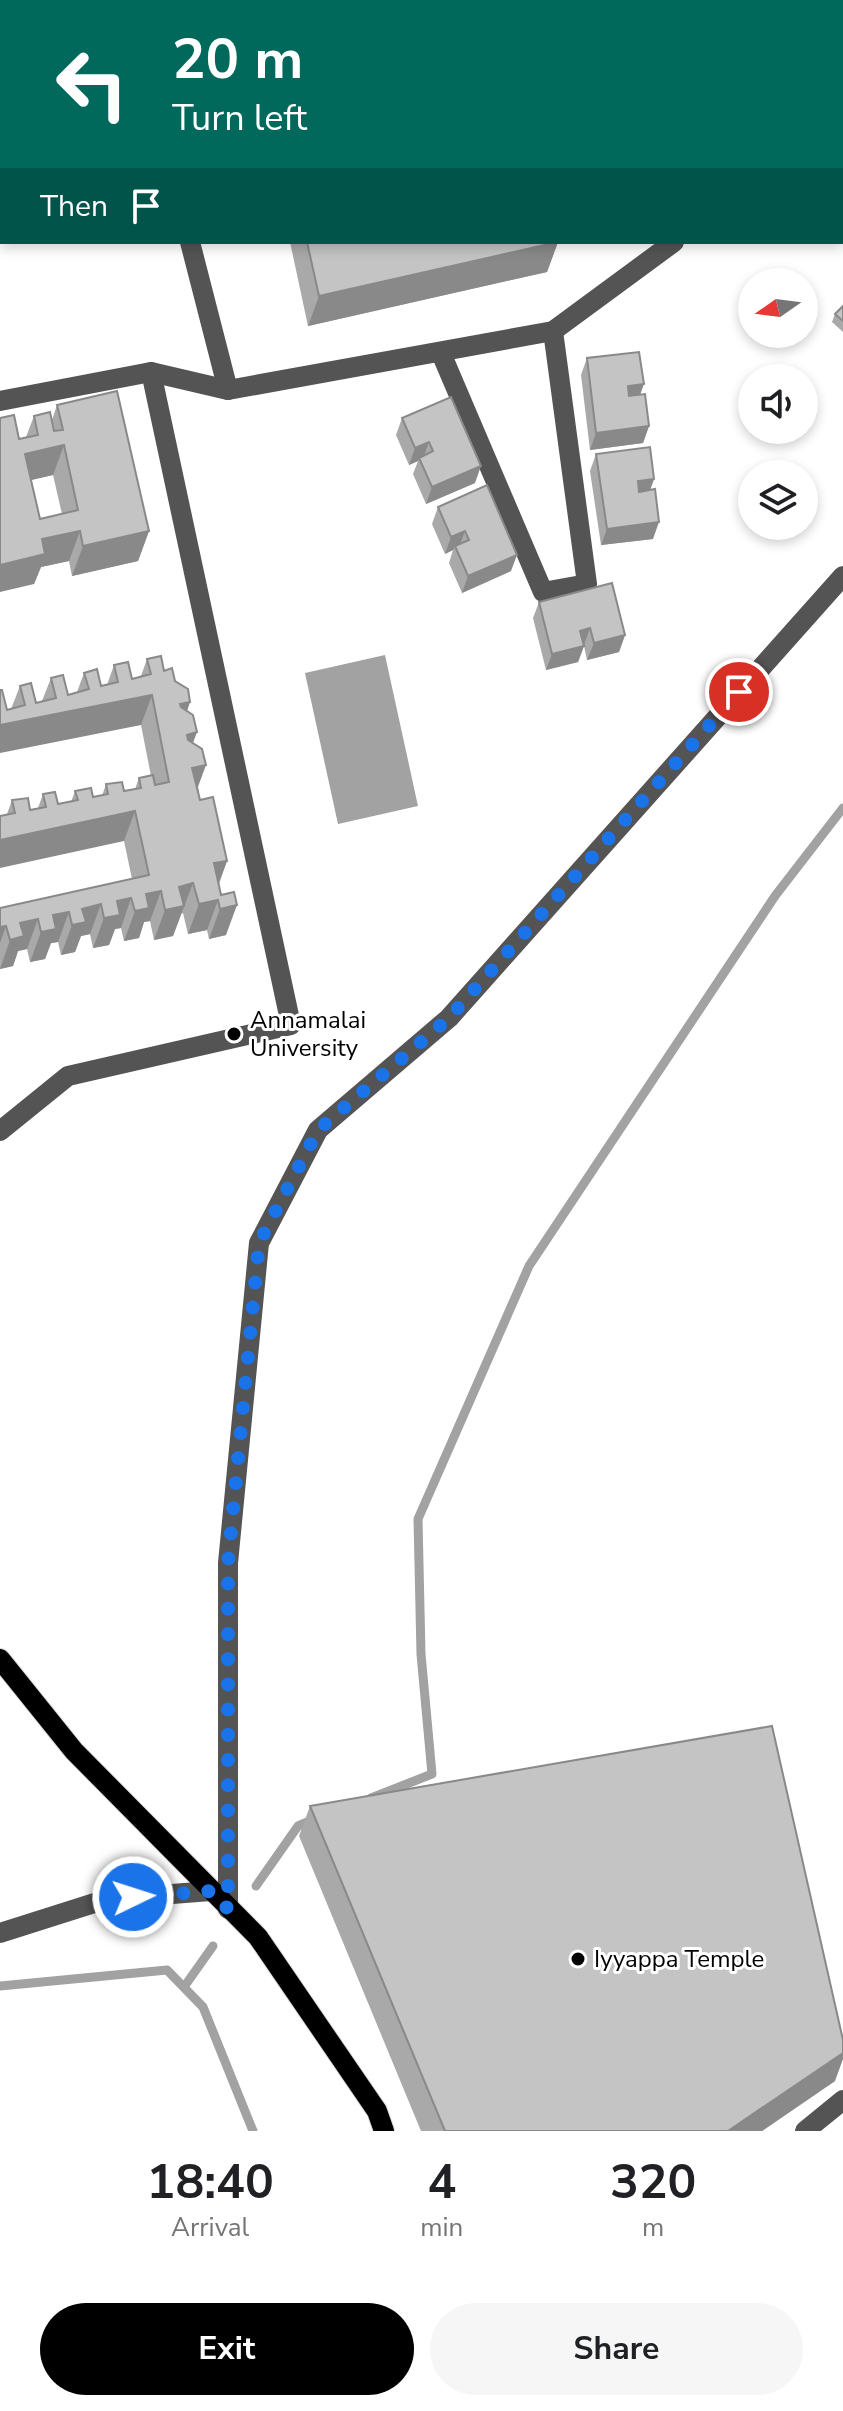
<!DOCTYPE html>
<style>
body{margin:0;font-family:"Nunito Sans",sans-serif;background:#f6f6f6;color:#202124;height:100vh;display:flex;flex-direction:column;font-size:30px;white-space:nowrap}
*{box-sizing:border-box;margin:0}
p{font-size:26px;color:#757577}
.icon{flex:none;width:44px;height:44px;fill:none;stroke:currentColor;stroke-width:2;stroke-linecap:round;stroke-linejoin:round}
.map{position:relative;height:2131px;overflow:hidden}
.side{display:flex;flex-direction:column;background:#fff;flex:1}
.side>*{flex:none}
.guide{position:absolute;left:0px;top:0px;width:844px;height:244px;box-shadow:0 4px 12px #0003;background:#00695c;color:#fff;overflow:hidden}
.needle{width:52px;rotate:256deg}
.tools{position:absolute;left:738px;top:268px;display:grid;gap:16px}
.tools a{display:grid;place-items:center;width:80px;height:80px;border-radius:50%;background:#fff;box-shadow:0 4px 12px #0003;font-size:40px}
.pin{position:absolute;display:grid;place-items:center;width:68px;height:68px;color:#fff;margin:-34px;border:4px solid #fff;border-radius:50%;box-shadow:0 2px 8px #0007}
.me{position:absolute;width:88px;margin:-44px;rotate:86deg;stroke-linejoin:round;filter:drop-shadow(0 0 6px #0008)}
.turn{display:flex;align-items:center;gap:28px;height:168px;padding:0 40px;font-size:36px}
.turn .icon{width:104px;height:104px;stroke-width:2.5}
.turn b{display:block;font-size:56px;line-height:68px}
.then{display:flex;align-items:center;height:76px;padding:0 40px;background:#0003;gap:16px;font-size:30px}
.eta{display:flex;justify-content:space-evenly;align-items:center;height:136px;text-align:center}
.eta b{font-size:48px;font-weight:700;line-height:56px}
.button{display:flex;gap:16px;margin-top:auto;padding:16px 40px}
.button a{flex:1;height:92px;border-radius:48px;background:#000;color:#fff;font-size:32px;font-weight:700;line-height:92px;text-align:center}
.button a+a{background:#f6f6f6;color:#202124}
.map>svg:first-child{display:block}
.water{fill:#a2a2a2}
.lines{fill:none;stroke-linecap:round;stroke-linejoin:round}
.stream{stroke:#a2a2a2;stroke-width:9}
.major-casing{stroke:#dbdbdb;stroke-width:22}
.minor{stroke:#545454;stroke-width:20}
.major{stroke:#000;stroke-width:20}
.wall{fill:#a9a9a9;fill-rule:evenodd}
.shaded-wall{fill:#898989}
.building{fill:#c4c4c4;stroke:#898989;stroke-width:2;fill-rule:evenodd}
.route{stroke:#1a73e8;stroke-width:14;stroke-dasharray:0 25.2}
.poi-dot{fill:#000;stroke:#fff;stroke-width:3}
.labels{text-anchor:middle;dominant-baseline:central;stroke-width:6;stroke-linejoin:round;paint-order:stroke}
.poi-label{font-size:24px;fill:#000;stroke:#fff;text-anchor:start}
</style>
<div class="map">
<svg width="843" height="2131" viewBox="0 0 843 2131">
<rect width="100%" height="100%" fill="#fff"/>
<path class="water" d="M385 655 418 806 338 824 305 673Z"/>
<g class="lines">
<g class="stream">
<path d="M371 1798 432 1774 421 1654 418 1519 529 1266 775 896 843 808"/>
<path d="M256 1886 298 1826 312 1820"/>
<path d="M0 1986 167 1970 203 2007 253 2131"/>
<path d="M184 1987 213 1946"/>
</g>
<defs>
<path id="major" d="M0 1659 74 1751 258 1937 377 2111 384 2131"/>
</defs>
<use href="#major" class="major-casing"/>
<g class="minor">
<path d="M129 0 130 2"/>
<path d="M842 119 843 118"/>
<path d="M190 242 228 390"/>
<path d="M441 353 543 592 587 584 553 331"/>
<path d="M0 401 151 372 228 390 553 331 674 242"/>
<path d="M0 1131 68 1076 291 1025 151 372"/>
<path d="M228 1909V1563L259 1243 318 1130 449 1018 843 576"/>
<path d="M0 1933 107 1899 211 1891"/>
<path d="M805 2131 843 2100"/>
</g>
<use href="#major" class="major"/>
</g>
<g class="wall">
<path d="M17 0H110V2H18Z"/>
<path d="M238 0H504L505 2H238Z"/>
<path d="M290 242H558L547 272 308 326Z"/>
<path d="M843 306V332L832 322 835 314Z"/>
<path d="M587 358 640 395 649 426 643 443 590 450 581 375Z"/>
<path d="M57 405 149 531 138 561 72 576 69 561 41 567 34 584 19 439 26 437 34 416 52 420ZM53 475 62 514 40 519 31 480Z"/>
<path d="M402 418 475 483 426 504 413 474 418 461 409 465 396 435Z"/>
<path d="M596 454 654 479 650 490 653 539 601 545 590 471Z"/>
<path d="M438 507 511 571 462 593 449 563 453 550 445 554 432 524Z"/>
<path d="M539 602 625 635 619 652 587 660 584 646 578 662 546 670 533 618Z"/>
<path d="M147 659 164 671 175 681 190 702 187 711 200 800 227 861 219 884 226 935 209 939 207 930 188 934 183 913 181 914 173 936 154 940 150 921 144 922 139 938 124 941 121 928 115 929 109 945 93 948 90 934 81 936 75 952 61 955 58 942 51 943 45 959 30 962 27 949 18 951 13 966 0 969V908L132 879 124 841 7 814 12 800 30 810 38 808 43 794 58 804 71 802 75 791 93 797 102 796 106 784 124 791 135 789 139 778 151 776 141 725 7 710 11 709 20 686 36 703 42 701 51 678 68 695 77 692 84 673 101 686 107 685 114 665 132 679 141 676Z"/>
<path d="M310 1806 835 2081 762 2131H421L299 1836Z"/>
</g>
<g class="shaded-wall">
<path d="M365 0H392L391 2H364Z"/>
<path d="M558 242 547 272 308 326 319 296Z"/>
<path d="M644 384 638 401 622 403 628 386Z"/>
<path d="M649 426 643 443 590 450 596 433Z"/>
<path d="M429 442 423 459 419 458 418 461 409 465 415 448Z"/>
<path d="M64 445 53 475 14 484 25 454Z"/>
<path d="M481 466 475 483 426 504 432 487Z"/>
<path d="M654 479 648 496 632 498 638 481Z"/>
<path d="M659 522 653 539 601 545 607 529Z"/>
<path d="M80 531 69 561 41 567 34 584 0 592V565L42 539Z"/>
<path d="M149 531 138 561 72 576 83 546Z"/>
<path d="M465 531 459 547 455 546 453 550 445 554 451 537Z"/>
<path d="M517 555 511 571 462 593 468 576Z"/>
<path d="M590 628 584 645 580 631Z"/>
<path d="M625 635 619 652 587 660 594 643Z"/>
<path d="M584 646 578 662 546 670 552 654Z"/>
<path d="M152 695 141 725 0 753V725Z"/>
<path d="M190 702 179 732 180 704Z"/>
<path d="M197 732 186 762 187 735Z"/>
<path d="M206 765 195 795 192 768Z"/>
<path d="M135 811 124 841 0 868V840Z"/>
<path d="M227 861 216 890 214 863Z"/>
<path d="M193 883 173 936 154 940 165 910 179 887Z"/>
<path d="M161 891 150 921 144 922 139 938 124 941 135 911 146 894Z"/>
<path d="M131 898 121 928 115 929 109 945 93 948 104 918 117 901Z"/>
<path d="M218 900 207 930 188 934 199 904Z"/>
<path d="M101 904 90 934 81 936 75 952 61 955 72 925 82 909Z"/>
<path d="M237 905 226 935 209 939 220 909Z"/>
<path d="M69 912 58 942 51 943 45 959 30 962 41 932 53 915Z"/>
<path d="M38 919 27 949 18 951 13 966 0 969 10 940 20 923Z"/>
<path d="M6 926 0 943V927Z"/>
<path d="M843 2053V2059L835 2081 762 2131H728Z"/>
</g>
<g class="building">
<rect x="35" y="0" width="75" height="2"/>
<path d="M254 0H366L367 2H254Z"/>
<path d="M397 0H504L505 2H398Z"/>
<path d="M307 242H558L319 296Z"/>
<path d="M843 306V321L835 314Z"/>
<path d="M639 352 644 384 628 386 629 396 645 394 649 426 596 433 587 358Z"/>
<path d="M117 391 149 531 83 546 80 531 42 539 45 554 0 565V418L14 415 19 439 38 435 34 416 50 412 54 431 63 430 57 405ZM64 445 78 510 40 519 25 454Z"/>
<path d="M451 397 481 466 432 487 419 458 433 451 429 442 415 448 402 418Z"/>
<path d="M650 447 654 479 638 481 639 492 655 489 659 522 607 529 596 454Z"/>
<path d="M487 485 517 555 468 576 455 546 469 540 465 531 451 537 438 507Z"/>
<path d="M612 583 625 635 594 643 590 628 580 631 584 646 552 654 539 602Z"/>
<path d="M161 656 164 671 172 668 175 681 188 689 190 702 180 704 181 707 193 715 197 732 187 735 188 740 202 749 206 765 192 768 200 800 213 797 227 861 214 863 221 895 234 892 237 905 220 909 218 900 199 904 193 883 179 887 184 906 165 910 161 891 146 894 149 908 135 911 131 898 117 901 120 915 104 918 101 904 82 909 86 922 72 925 69 912 53 915 56 929 41 932 38 919 20 923 24 936 10 940 6 926 0 927V908L149 875 135 811 0 840V816L15 813 12 800 28 798 30 810 46 807 43 794 55 792 58 804 78 800 75 791 91 788 93 797 108 794 106 784 122 782 124 791 141 788 139 778 153 775 155 785 169 782 152 695 0 725V690H2L7 710 25 705 20 686 31 683 36 703 56 698 51 678 63 675 68 695 89 689 84 673 97 669 101 686 118 682 114 665 128 662 132 679 151 674 147 659Z"/>
<path d="M772 1726 843 2040V2053L728 2131H445L310 1806Z"/>
</g>
<g class="lines">
<path class="route" d="M133 1897 211 1891 228 1909V1563L259 1243 318 1130 449 1018 739 692"/>
</g>
<g class="poi-dot">
<circle cx="234" cy="1034" r="8"/>
<circle cx="578" cy="1959" r="8"/>
</g>
<g class="labels">
<g class="poi-label">
<text x="250" y="1020">Annamalai<tspan x="250" dy="28">University</tspan></text>
<text x="594" y="1959">Iyyappa Temple</text>
</g>
</g>
</svg>
<div class="tools">
<a><svg class="needle" viewBox="-14 -14 28 28"><path d="M0-13l5 13h-10z" fill="#e53935"/><path d="M0 13l5-13h-10z" fill="#757577"/></svg></a>
<a><svg class="icon" aria-label="sound" viewBox="0 0 24 24"><path d="M4 9h4l5-4v14l-5-4H4zM17 9q2 3 0 6"/></svg></a>
<a><svg class="icon" aria-label="layers" viewBox="0 0 24 24"><path d="M12 4l9 5-9 5-9-5zM3 14l9 5 9-5"/></svg></a>
</div>
<div class="pin" style="left:739px;top:692px;background:#d93025"><svg class="icon" aria-label="arrive" viewBox="0 0 24 24"><path d="M6 21V4h12l-3 4 3 4H6"/></svg></div>
<svg class="me" style="left:133px;top:1897px" viewBox="-20 -20 40 40"><circle r="17" fill="#1a73e8" stroke="#fff" stroke-width="3"/><path d="M0-11L8 9 0 5-8 9z" fill="#fff"/></svg>
<div class="guide">
<div class="turn"><svg class="icon" aria-label="left" viewBox="0 0 24 24"><path d="M17 20v-9H6M10 6l-5 5 5 5"/></svg><div><b>20 m</b>Turn left</div></div>
<div class="then">Then<svg class="icon" aria-label="arrive" viewBox="0 0 24 24"><path d="M6 21V4h12l-3 4 3 4H6"/></svg></div>
</div>
</div>
<section class="side">
<div class="eta">
<div><b>18:40</b><p>Arrival</p></div>
<div><b>4</b><p>min</p></div>
<div><b>320</b><p>m</p></div>
</div>
<div class="button"><a>Exit</a><a>Share</a></div>
</section>
